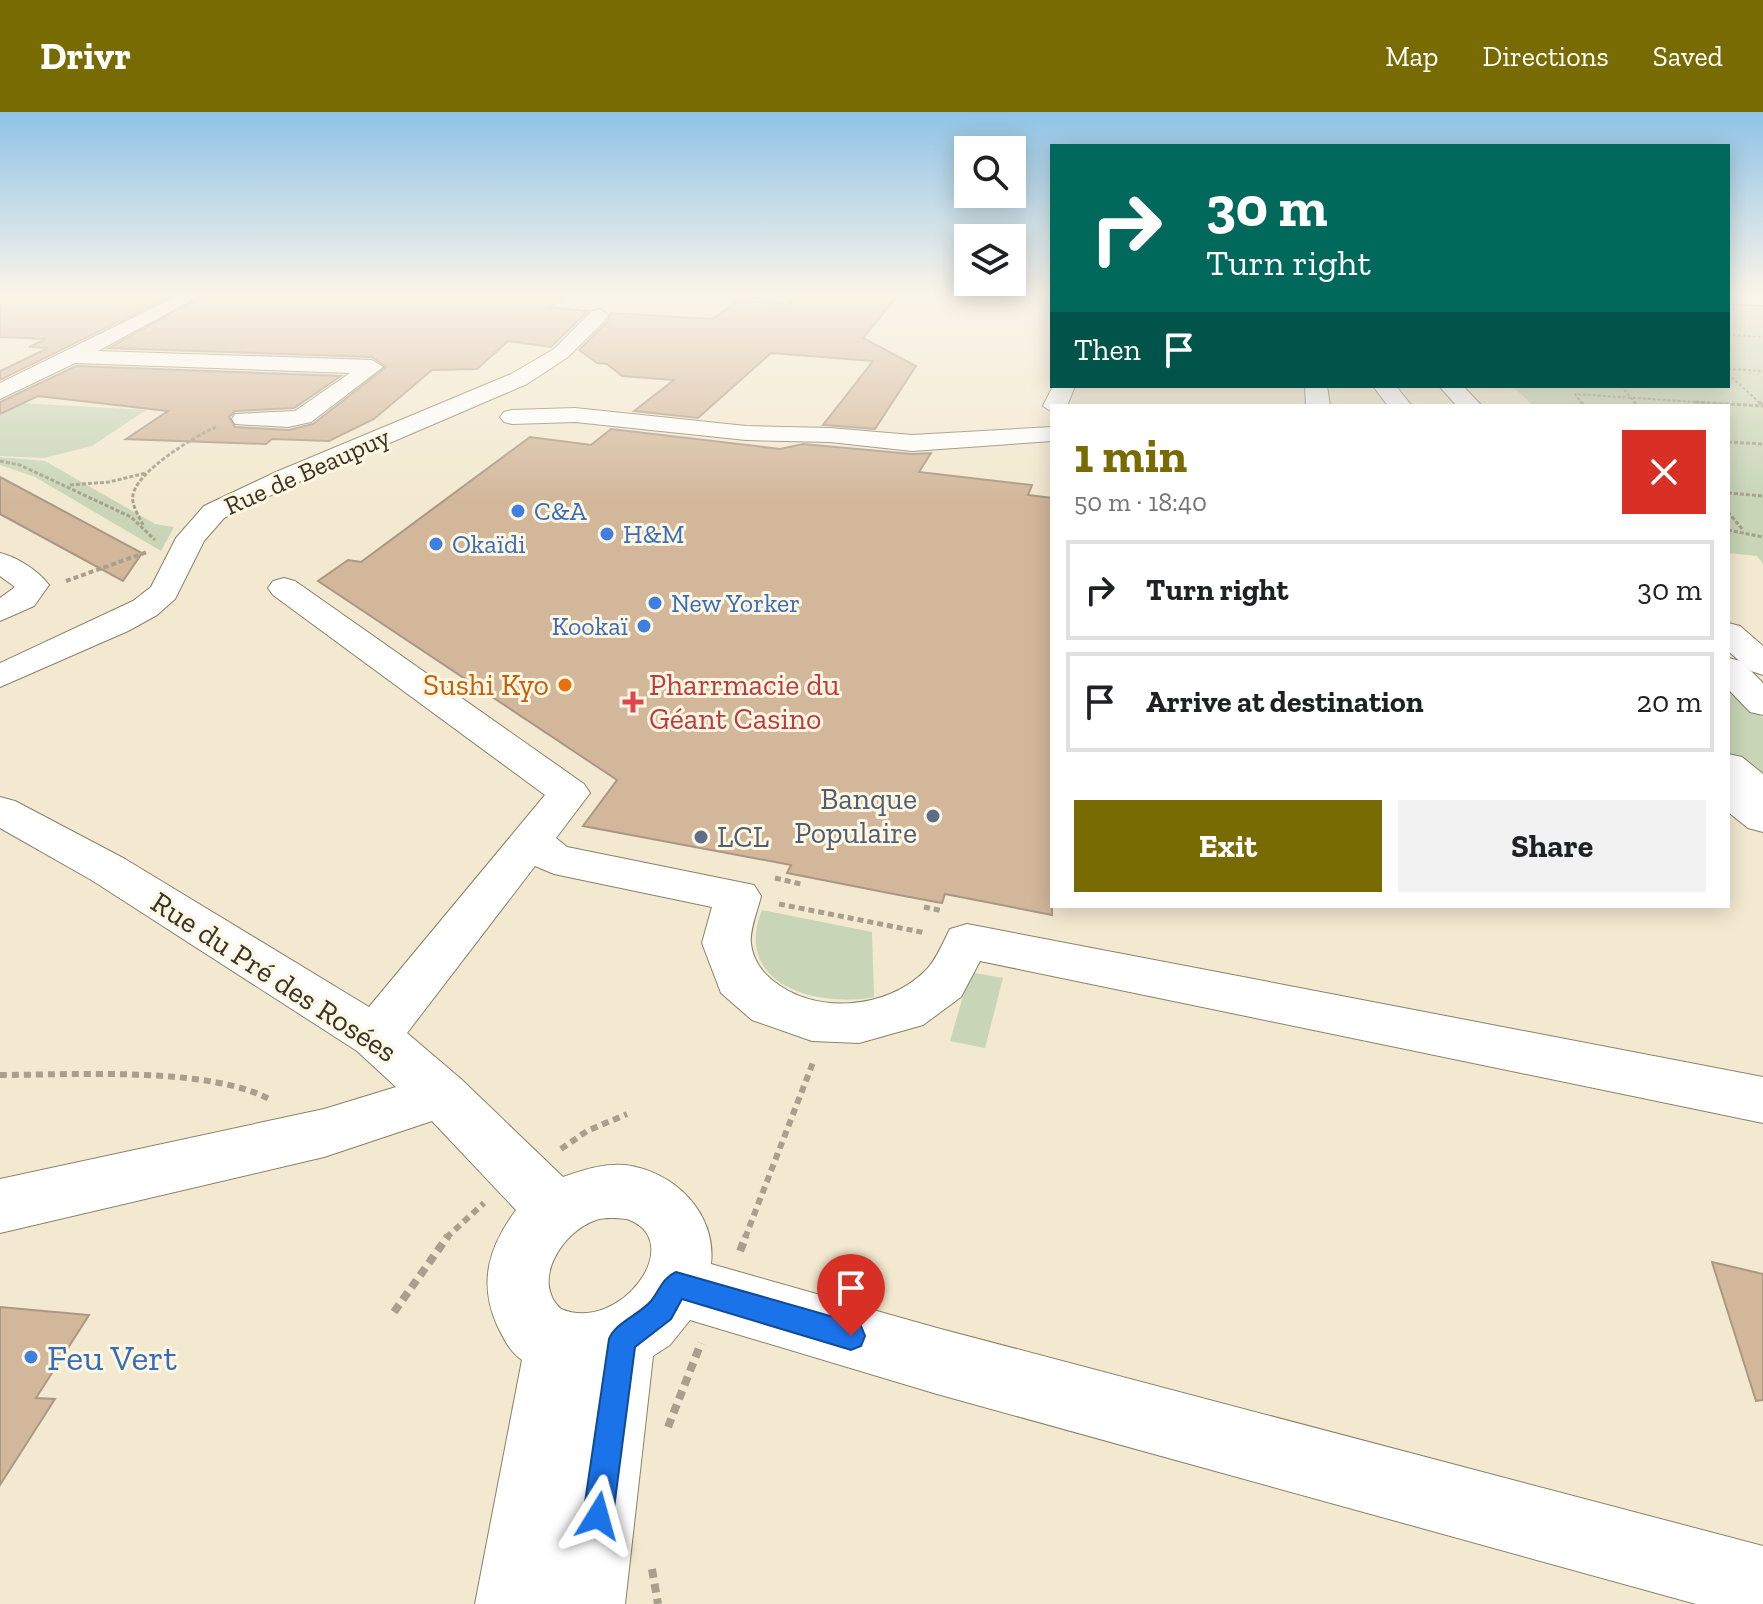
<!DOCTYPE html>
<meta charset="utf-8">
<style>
body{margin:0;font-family:"Zilla Slab",serif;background:#f2f2f2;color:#202124;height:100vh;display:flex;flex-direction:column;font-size:30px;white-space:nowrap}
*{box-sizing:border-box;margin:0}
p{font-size:26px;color:#757577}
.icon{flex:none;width:44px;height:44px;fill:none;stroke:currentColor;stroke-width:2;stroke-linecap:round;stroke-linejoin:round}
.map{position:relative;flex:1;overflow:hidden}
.panel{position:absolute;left:1050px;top:292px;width:680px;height:504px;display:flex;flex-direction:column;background:#fff;border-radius:0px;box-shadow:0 4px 20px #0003}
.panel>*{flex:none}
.hud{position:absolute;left:1050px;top:32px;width:680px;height:244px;border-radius:0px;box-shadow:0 4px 20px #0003;background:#00695c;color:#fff;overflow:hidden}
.controls{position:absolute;left:954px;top:24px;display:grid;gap:16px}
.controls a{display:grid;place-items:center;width:72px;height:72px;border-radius:0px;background:#fff;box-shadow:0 4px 20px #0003;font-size:40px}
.pin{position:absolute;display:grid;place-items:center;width:68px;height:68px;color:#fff;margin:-82px -34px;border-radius:50% 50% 50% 0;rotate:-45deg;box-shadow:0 0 8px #0007}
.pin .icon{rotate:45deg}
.me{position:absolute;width:88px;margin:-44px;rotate:8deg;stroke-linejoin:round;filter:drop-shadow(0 0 6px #0008)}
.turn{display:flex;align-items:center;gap:28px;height:168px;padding:0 24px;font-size:36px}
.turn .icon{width:104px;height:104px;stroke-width:2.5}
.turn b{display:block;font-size:56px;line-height:68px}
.then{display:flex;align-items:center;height:76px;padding:0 24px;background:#0003;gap:16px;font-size:30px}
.round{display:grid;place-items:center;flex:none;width:84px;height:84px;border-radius:0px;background:#f2f2f2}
.headline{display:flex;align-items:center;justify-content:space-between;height:136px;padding:0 24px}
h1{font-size:48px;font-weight:800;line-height:60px;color:#796b04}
.action{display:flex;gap:16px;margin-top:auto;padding:16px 24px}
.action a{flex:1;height:92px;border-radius:0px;background:#796b04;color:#fff;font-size:32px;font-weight:800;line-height:92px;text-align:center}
.action a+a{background:#f2f2f2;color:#202124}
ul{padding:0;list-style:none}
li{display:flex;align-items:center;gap:24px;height:100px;margin:0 16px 12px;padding:0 8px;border:4px solid #e0e0e0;border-radius:0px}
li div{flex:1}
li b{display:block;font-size:30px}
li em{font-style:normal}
header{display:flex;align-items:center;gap:48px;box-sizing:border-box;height:112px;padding:0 40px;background:#796b04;color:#fff}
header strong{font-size:38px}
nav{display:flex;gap:44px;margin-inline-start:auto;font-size:28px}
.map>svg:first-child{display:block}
.green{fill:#c8d6b7}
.building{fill:#d2b79a;stroke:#aa9884;stroke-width:2}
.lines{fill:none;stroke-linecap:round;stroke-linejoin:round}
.minor-casing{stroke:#898068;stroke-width:2}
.major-casing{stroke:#898068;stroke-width:2}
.path-far5{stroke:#a8a08d;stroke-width:2;stroke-dasharray:3 2;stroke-linecap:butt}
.path-far4{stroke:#a8a08d;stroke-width:3;stroke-dasharray:4 2;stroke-linecap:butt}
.path-far3{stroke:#a8a08d;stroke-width:4;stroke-dasharray:5 3;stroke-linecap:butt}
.path-far2{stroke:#a8a08d;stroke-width:5;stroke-dasharray:6 4;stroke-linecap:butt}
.path-far1{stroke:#a8a08d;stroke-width:6;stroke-dasharray:7 5;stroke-linecap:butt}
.path{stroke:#a8a08d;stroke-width:8;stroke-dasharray:9 6;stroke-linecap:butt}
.minor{fill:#fff;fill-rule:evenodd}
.major{fill:#fff;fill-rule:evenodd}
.route{fill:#1a73e8;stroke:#114b97;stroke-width:2}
.shop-dot{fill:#3f7fe0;stroke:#fff7e2;stroke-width:3}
.food-dot{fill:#e8710a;stroke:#fff7e2;stroke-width:3}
.health-dot{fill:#e0444e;stroke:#fff7e2;stroke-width:3}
.service-dot{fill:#5c6f8a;stroke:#fff7e2;stroke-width:3}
.labels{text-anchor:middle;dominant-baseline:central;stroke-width:6;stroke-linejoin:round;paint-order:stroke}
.far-street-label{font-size:26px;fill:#373329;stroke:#fff7e2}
.far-shop-label{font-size:26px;fill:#366cbe;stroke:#fff7e2;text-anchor:start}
.food-label{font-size:30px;fill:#c56008;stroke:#fff7e2;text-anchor:end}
.health-label{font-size:30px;fill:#be3a42;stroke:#fff7e2;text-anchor:start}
.service-label{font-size:30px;fill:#4e5e75;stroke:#fff7e2;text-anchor:end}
.street-label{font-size:30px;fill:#373329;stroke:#fff7e2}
.near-shop-label{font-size:36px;fill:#366cbe;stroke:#fff7e2;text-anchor:start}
</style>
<header>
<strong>Drivr</strong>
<nav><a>Map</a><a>Directions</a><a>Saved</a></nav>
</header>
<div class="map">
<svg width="1763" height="1492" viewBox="0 0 1763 1492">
<rect width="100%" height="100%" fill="#f3e9d0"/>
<g class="green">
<path d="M1728 192 1763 193V452L1757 444 1728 441V294H1534L1512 274H1728Z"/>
<path d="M0 290 146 298 92 334 44 346 0 344Z"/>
<path d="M0 345 45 349 155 412 174 415 161 439 35 365 0 353Z"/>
<path d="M1728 572 1763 606V670L1728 642Z"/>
<path d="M762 798 872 820 874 885C817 896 732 873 762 798Z"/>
<path d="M970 860 1003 866 985 936 950 929Z"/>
</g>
<g class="building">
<path d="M0 181H177L0 268V259L48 236 29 235 46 227 0 225Z"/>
<path d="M208 181H575L549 195 588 199 551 235 508 229 477 257 432 258 374 307 329 329 272 327 266 332 126 327 168 299 38 284 0 302V290L76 254 341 264 294 296 235 299 229 305 235 315 289 318 313 312 386 255 372 245 109 236Z"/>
<path d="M803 181H900L863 226 916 254 875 317 823 313 873 249 771 241 698 306 634 299 674 268 622 264 607 252 597 251 579 238 608 209 611 201 713 207 738 188 788 193Z"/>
<path d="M611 317 780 337 803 332 912 342 931 341 919 360 1032 373 1028 383 1052 386V803L945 782 942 791 904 784 787 761 791 753 583 714 617 668 318 469 348 448 361 450 530 325 591 333Z"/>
<path d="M0 365 142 441 123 469 0 402Z"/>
<path d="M1712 1150 1763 1162V1288L1756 1289Z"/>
<path d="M0 1195 89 1203 36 1286 55 1287 0 1373Z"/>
</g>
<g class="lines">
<defs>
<g id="minor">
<path d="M183 181H205L98 239 372 248 383 255 311 310 288 315 235 312 232 307 235 302 295 299 350 261 75 251 0 287V271Z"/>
<path d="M599 197 609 203 606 207 568 245 527 272 294 372 224 406 204 429 175 487 157 503 128 519 0 575V551L133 489 151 475 176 426 204 394 276 360 511 262 554 237 592 199Z"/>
<path d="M1053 274H1075L1067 294H1052V300L1043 294Z"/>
<path d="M1305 274H1327L1330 294H1306Z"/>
<path d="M575 296 746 314 830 316 912 323 1052 315V329L912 339 830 330 746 328 575 310 512 312 504 310 500 305 504 300 512 298Z"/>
<path d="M0 441C17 445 39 459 49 473L34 494 0 509V486L15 475 0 464Z"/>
<path d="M284 466 295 469 584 672 590 681 556 726 567 735 754 773 761 784C758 798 749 818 751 832 753 847 761 859 772 868 814 903 886 898 925 859 936 849 943 830 950 817L967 812 1763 965V1011L980 849 961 885 923 913 859 931 812 929 752 908 721 881 702 831 712 795 554 762 535 754 407 921 461 967 563 1065C583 1058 603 1051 625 1053 674 1059 717 1101 711 1152L937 1216 1763 1434V1492H1696L937 1282 690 1208 670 1233 653 1244 625 1492H475L522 1248C509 1239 504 1227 497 1213 478 1170 489 1135 516 1098L432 1009 324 1045 0 1121V1067L324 997 396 975 357 939 93 769 0 716V685L15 689 125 747 369 895 545 683 273 483 268 476 273 469ZM627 1107C689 1129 620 1222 561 1197 530 1169 563 1119 596 1108 605 1105 617 1106 627 1107Z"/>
<path d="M1728 511 1740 514 1763 534V563L1751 559 1728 539Z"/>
<path d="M1728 666 1742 670 1763 685V720L1748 716 1728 700Z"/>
</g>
<g id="major">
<path d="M1728 181H1763V193L1728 192Z"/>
<path d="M1373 274H1396L1412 294H1388Z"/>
<path d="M1439 274H1463L1482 294H1457Z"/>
<path d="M1728 546 1741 549 1763 571V603L1750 600 1728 577Z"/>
<path d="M1728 642 1742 645 1763 662V695L1748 691 1728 674Z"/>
</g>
</defs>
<use href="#minor" class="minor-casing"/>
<use href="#major" class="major-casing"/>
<g class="path-far5">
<path d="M619 188 632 181"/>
<path d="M1728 223 1763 225"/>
<path d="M1728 257 1763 259"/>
<path d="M1728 262 1761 292"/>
<path d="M1621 274 1636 292"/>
<path d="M1582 292 1575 282 1726 292"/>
</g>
<g class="path-far4">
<path d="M1581 290 1584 294"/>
<path d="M1634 290 1638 294"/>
<path d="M1695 290 1763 294"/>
<path d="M1759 290 1763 293"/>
<path d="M1728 330 1763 332"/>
<path d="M0 349 20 353 131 405 155 428"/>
<path d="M70 373 109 370 146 361"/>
<path d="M1728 381 1763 384"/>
<path d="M1728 400 1743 418"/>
<path d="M143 413C139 404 131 393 133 383 137 359 195 324 216 315"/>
<path d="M1728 418 1763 425"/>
</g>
<path class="path-far3" d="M66 469 147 440"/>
<g class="path-far2">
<path d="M775 766 801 772"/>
<path d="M779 792 926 821"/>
<path d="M924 795 943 799"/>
</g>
<g class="path-far1">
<path d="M0 963C72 963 210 954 271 988"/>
<path d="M561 1037 587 1019 627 1002"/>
<path d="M446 1126 484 1091"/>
<path d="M745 1126 814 948"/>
</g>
<g class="path">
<path d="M740 1139 746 1124"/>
<path d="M394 1200 448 1124"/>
<path d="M668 1315 701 1231"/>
<path d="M652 1457 658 1492"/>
</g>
<use href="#minor" class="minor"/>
<use href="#major" class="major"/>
</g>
<linearGradient id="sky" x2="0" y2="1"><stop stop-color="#8fc3e5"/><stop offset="0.47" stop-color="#faf5ea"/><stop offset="1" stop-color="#faf5ea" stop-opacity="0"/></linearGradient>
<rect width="1763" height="389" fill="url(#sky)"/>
<path class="route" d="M676 1160 851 1210 861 1214 865 1224 861 1234 851 1238 682 1187 671 1207 635 1235 613 1404 609 1415 598 1419 587 1415 583 1404 609 1227C616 1210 639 1203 651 1189 660 1178 662 1166 676 1160Z"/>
<g class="shop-dot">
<circle cx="518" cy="399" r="8"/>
<circle cx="607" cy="422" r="8"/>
<circle cx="436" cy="432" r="8"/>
<circle cx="655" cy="491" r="8"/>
<circle cx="644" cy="514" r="8"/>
<circle cx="31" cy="1245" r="8"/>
</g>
<circle class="food-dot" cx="565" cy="573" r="8"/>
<path class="health-dot" d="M629 578h8v8h8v8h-8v8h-8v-8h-8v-8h8z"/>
<g class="service-dot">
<circle cx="933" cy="704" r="8"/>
<circle cx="701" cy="725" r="8"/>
</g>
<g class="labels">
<g class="far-street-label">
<text transform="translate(307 359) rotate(-24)">Rue de Beaupuy</text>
</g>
<g class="far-shop-label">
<text x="534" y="399">C&amp;A</text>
<text x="623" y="422">H&amp;M</text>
<text x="452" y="432">Okaïdi</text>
<text x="671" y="491">New Yorker</text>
<text x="628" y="514" text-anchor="end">Kookaï</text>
</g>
<g class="food-label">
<text x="549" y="573">Sushi Kyo</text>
</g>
<g class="health-label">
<text x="649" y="573">Pharrmacie du<tspan x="649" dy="34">Géant Casino</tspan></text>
</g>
<g class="service-label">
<text x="917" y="687">Banque<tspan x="917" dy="34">Populaire</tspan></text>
<text x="717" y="725" text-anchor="start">LCL</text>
</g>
<g class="street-label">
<text transform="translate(274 865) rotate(33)">Rue du Pré des Rosées</text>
</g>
<g class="near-shop-label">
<text x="47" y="1245">Feu Vert</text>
</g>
</g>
</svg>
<div class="controls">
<a><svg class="icon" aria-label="search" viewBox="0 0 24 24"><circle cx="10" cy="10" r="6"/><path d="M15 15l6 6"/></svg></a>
<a><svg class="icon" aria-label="layers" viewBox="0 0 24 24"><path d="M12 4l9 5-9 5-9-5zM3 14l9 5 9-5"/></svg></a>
</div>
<div class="pin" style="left:851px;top:1224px;background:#d93025"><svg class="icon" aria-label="arrive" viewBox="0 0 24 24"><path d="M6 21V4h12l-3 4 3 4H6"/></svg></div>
<svg class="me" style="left:598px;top:1404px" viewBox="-20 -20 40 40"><path d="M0-17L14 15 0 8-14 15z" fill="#1a73e8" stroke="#fff" stroke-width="4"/></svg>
<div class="hud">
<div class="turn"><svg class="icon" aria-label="right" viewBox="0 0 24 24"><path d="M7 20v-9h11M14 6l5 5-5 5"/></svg><div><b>30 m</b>Turn right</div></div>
<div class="then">Then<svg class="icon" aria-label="arrive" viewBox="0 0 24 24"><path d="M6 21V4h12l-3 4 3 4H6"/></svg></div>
</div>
<section class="panel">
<div class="headline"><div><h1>1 min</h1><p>50 m · 18:40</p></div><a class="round" style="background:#d93025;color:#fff"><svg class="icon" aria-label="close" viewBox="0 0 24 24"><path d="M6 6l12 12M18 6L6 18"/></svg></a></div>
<ul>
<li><svg class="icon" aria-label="right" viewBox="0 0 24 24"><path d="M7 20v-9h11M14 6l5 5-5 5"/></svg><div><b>Turn right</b></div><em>30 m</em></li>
<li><svg class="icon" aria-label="arrive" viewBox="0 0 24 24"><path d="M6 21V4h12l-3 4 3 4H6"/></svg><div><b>Arrive at destination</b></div><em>20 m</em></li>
</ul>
<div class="action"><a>Exit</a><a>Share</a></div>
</section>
</div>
